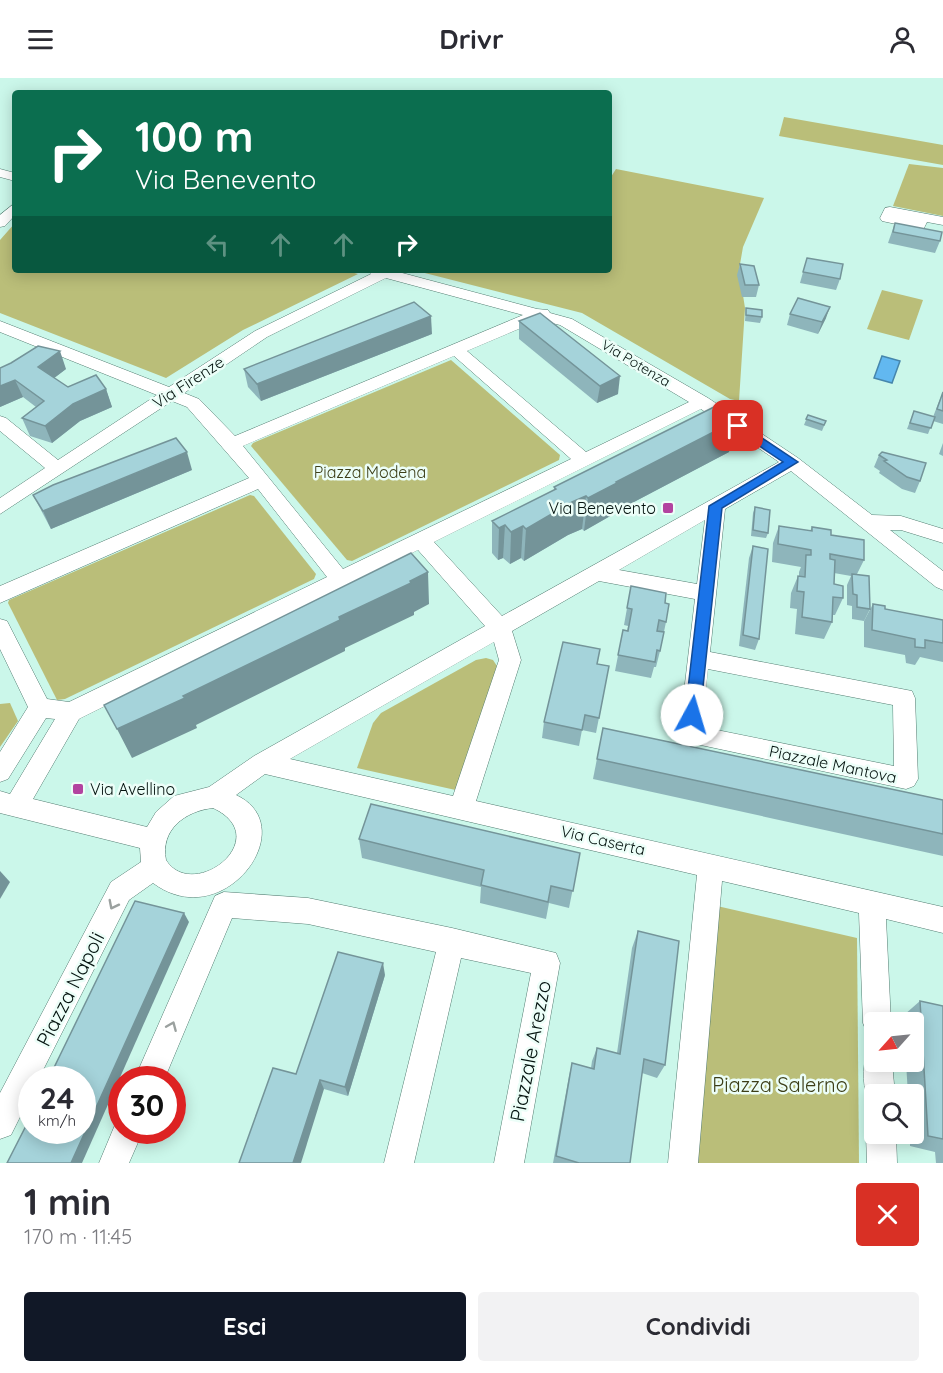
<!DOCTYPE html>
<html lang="it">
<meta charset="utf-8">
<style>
body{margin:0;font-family:Quicksand,sans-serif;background:#f2f2f3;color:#2b2b33;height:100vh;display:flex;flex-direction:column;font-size:22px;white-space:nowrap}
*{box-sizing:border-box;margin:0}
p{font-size:20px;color:#7c7c81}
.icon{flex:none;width:33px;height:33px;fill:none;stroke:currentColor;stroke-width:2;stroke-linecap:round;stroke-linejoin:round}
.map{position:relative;height:1085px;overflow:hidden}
.panel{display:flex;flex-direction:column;background:#fff;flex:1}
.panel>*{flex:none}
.top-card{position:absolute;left:12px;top:12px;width:600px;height:183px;border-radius:6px;box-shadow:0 3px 15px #0003;background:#0b6e4f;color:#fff;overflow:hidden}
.needle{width:39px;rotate:243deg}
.fabs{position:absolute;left:864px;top:934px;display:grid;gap:12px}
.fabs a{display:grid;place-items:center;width:60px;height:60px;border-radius:6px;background:#fff;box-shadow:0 3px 15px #0003;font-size:30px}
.speed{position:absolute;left:18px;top:988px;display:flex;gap:12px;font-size:30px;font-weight:700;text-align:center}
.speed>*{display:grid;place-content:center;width:78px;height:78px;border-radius:50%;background:#fff;box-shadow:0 3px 15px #0003;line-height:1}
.speed small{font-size:15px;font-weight:400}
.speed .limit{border:9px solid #d22;background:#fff;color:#111}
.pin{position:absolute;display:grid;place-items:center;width:51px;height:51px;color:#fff;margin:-26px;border-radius:12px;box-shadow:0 3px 9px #0006}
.me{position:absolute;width:66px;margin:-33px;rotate:6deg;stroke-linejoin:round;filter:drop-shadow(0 0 4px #0008)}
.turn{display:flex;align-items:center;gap:21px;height:126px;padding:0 24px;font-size:27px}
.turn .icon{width:78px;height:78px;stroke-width:2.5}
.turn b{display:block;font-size:42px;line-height:51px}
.lanes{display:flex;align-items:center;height:57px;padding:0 24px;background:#0003;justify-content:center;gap:30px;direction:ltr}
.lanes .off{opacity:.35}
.round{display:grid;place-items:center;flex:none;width:63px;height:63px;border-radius:6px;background:#f2f2f3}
.head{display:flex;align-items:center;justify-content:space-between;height:102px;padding:0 24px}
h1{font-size:36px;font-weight:800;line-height:45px}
.button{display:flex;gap:12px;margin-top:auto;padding:12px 24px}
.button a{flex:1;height:69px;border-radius:6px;background:#111827;color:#fff;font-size:24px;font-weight:800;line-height:69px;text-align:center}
.button a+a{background:#f2f2f3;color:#2b2b33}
header{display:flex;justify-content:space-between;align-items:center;height:78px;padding:0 24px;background:#fff;font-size:27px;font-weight:800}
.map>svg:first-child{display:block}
.green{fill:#babe79}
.water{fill:#62b8f0;stroke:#4686ac;stroke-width:1.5}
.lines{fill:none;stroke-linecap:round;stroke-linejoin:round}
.minor-casing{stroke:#547d72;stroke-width:1}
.minor{fill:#fff;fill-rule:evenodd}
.wall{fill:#8eb5bb}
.shaded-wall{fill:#749499}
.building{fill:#a5d3da;stroke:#749499;stroke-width:1.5}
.oneway{stroke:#9ba19f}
.route{fill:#1a73e8;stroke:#114b97;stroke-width:1.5}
.poi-dot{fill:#b343a0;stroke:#ecfef8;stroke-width:2}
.labels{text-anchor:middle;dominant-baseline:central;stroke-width:5;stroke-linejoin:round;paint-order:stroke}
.far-street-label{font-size:14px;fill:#04130f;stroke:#ecfef8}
.street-label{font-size:16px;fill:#04130f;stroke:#ecfef8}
.park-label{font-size:16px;fill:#3c3e17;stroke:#ecfef8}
.poi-label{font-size:16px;fill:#04130f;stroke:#ecfef8;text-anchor:end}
.near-street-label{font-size:20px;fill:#04130f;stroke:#ecfef8}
.near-park-label{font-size:20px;fill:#3c3e17;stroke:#ecfef8}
</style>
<header><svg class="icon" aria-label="menu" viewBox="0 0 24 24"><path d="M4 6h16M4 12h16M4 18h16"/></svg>Drivr<svg class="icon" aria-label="person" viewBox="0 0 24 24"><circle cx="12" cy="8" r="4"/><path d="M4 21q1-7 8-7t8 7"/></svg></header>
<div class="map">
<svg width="943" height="1085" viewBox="0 0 943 1085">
<rect width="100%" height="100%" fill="#cbf7ea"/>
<g class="green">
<path d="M784 39 943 67V87L779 58Z"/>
<path d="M909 86 943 90V138L893 128Z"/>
<path d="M616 91 764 120 743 169 739 192 745 230 739 323 730 321 582 235 413 192H609V102Z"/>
<path d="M15 145V192H344L358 196 243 252 166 300 0 235V162Z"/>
<path d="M882 212 923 222 909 262 867 251Z"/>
<path d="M451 282 560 377 559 382 352 483 347 482 251 368 253 365Z"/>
<path d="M250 417 254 418 316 496 314 501 65 621 57 622 8 525 9 522Z"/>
<path d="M486 580 493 582 497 588 460 713 357 690 373 645 381 635 476 582Z"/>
<path d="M10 625 18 643 0 669V626Z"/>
<path d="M717 828 857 860 859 1085H695Z"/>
</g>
<path class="water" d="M882 278 900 283 892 305 874 300Z"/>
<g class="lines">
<defs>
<g id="minor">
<path d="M0 91 15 95V103L0 99Z"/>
<path d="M15 125V137L5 148 0 149V137Z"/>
<path d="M890 129 943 139V147L927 144 924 150 919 151 882 143 880 140 885 130Z"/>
<path d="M367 192H391L537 231 548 232 550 235 572 241 708 320 798 380 872 437 901 438 943 451V465L901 452H890L943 493V512L936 509 791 393 725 431 710 574 912 613 915 620 918 701 914 708 906 711 682 663 679 656 695 521 599 503 512 553 521 582 476 723 943 829V855L886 841 891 945H874V958L867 955 863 945 859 835 722 803 698 1085H668L697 797 265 696 236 717C304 748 224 858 153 805L129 822 38 1002H32V1015L11 1057 0 1061V1015L111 804 141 784 140 770 0 735V713L10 716 55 641 46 640 8 701 0 704V674L28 629 0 571V541L7 543 47 621 69 624 327 499 258 411 0 525V508L249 400 187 329 172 323 0 436V420L45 390 0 353V338L6 340 58 382 157 317 0 254V243L169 309 255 253 371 196ZM386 200 523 237 235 358 199 321 184 315 267 259ZM540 242 560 247 689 324 586 374 467 273ZM454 278 571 381 343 491 243 368ZM701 331 779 384 502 538 434 464ZM705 442 697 506 619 492ZM418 472 485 548 254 678 209 709 174 718 156 734 147 749 33 721 79 641ZM494 564 499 582 453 718 290 681ZM708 591 893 627 894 688 702 649ZM213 730C277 760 193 825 166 782 160 752 185 733 213 730Z"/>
<path d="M224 814 308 820 452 850 556 875 560 885 524 1085H494L531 895 461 880 414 1085H384L436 874 308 846 232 840 164 1002H134L215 818Z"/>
<path d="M874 971V984H892L895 1017H874V1029L870 1027C863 1011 861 990 868 974Z"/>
<path d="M122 1041V1053H143L129 1085H99L117 1042Z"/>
<path d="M874 1044V1056H896L897 1085H867L866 1056 870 1045Z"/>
</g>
</defs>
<use href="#minor" class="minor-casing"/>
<use href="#minor" class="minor"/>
</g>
<g class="wall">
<path d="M895 145 940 163 935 175 888 165Z"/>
<path d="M807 180 840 201 836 212 800 205Z"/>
<path d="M740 186 759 207 756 219H742L737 197Z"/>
<path d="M746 230 762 239 760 245 745 243Z"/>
<path d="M790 236 826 240 818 256 787 247Z"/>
<path d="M519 243 618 316 597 325 519 261Z"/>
<path d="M432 256 261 323 248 309 244 291Z"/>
<path d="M0 290 66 291 54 300 68 309 106 311 112 329 80 343 52 365 30 358 22 340 36 329 23 319 0 329Z"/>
<path d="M943 314V346L933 343 928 356 907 351 914 333 933 339 938 326Z"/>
<path d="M808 337 826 343 822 353 804 347Z"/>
<path d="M737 342 729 374 613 435 612 437 584 453 582 451 568 457 524 483 521 480 510 486 503 480 498 482 492 475V443L554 412V409Z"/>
<path d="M943 365V378L939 376Z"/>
<path d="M879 377 920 403 915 415 902 411 879 395 880 393 874 389Z"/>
<path d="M192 392 51 451 33 417Z"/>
<path d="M755 429 768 455 766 460 751 458 753 435Z"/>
<path d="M779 448 810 453 812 449 831 457 864 482 857 496 870 531 864 543 852 541V528L847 527V507L851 498 834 495V506L843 520 835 537H832V544L824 561 795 556 797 531 790 530 791 515 798 498H799V494L801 489 772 484 773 465Z"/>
<path d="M753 468 759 561 755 572 739 568 749 480Z"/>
<path d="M631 508 665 525 666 544 660 573 656 589H654L651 600 615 593 623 552 627 553 628 548 624 547Z"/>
<path d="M873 526 885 531 943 542V584L920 579 915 587 906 585 905 577 864 569V543Z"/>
<path d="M600 571 597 586 609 588 596 655 582 652 579 668 542 660 544 644Z"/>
<path d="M603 650 943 722V778L593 701Z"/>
<path d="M359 761 580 775 569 830 549 825 546 841 480 825 481 809 362 780Z"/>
<path d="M638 853 665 987 657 1000 642 995 630 1085H553L569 998 572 985 591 990 592 983 597 970 617 975 632 870Z"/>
<path d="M385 897 348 1018 324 1011 296 996Z"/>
<path d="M920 923 943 928V1085H936L935 1074 910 1068V1056H914V1017H908L906 984H914V945H904V937Z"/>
</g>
<g class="shaded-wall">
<path d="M830 229 826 240 818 256 822 244Z"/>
<path d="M431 238 432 256 261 323 257 306Z"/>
<path d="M60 273 66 291 45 307 38 289Z"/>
<path d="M620 298 618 316 597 325 600 308Z"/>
<path d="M15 302 23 319 0 329V308Z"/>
<path d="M106 311 112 329 80 343 52 365 45 348 73 326Z"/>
<path d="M737 342 729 374 613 435 612 437 584 453 588 420 616 404Z"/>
<path d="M187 374 192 392 51 451 43 433Z"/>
<path d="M586 418 582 451 568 457 524 483 526 451 572 424Z"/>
<path d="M505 447 503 480 498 482 499 450Z"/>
<path d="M523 448 521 480 510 486 511 454Z"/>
<path d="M428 494 429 526 414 534V537L345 570V573L196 647 197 650 132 680 117 651Z"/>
<path d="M0 793 10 804 0 821Z"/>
<path d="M184 835 189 844 82 1085H71Z"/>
<path d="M383 885 385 897 348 1018 345 1009Z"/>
<path d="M320 1002 324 1011 301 1085H293Z"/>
</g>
<g class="building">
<path d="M895 145 942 154 940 163 893 154Z"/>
<path d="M807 180 843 186 840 201 803 194Z"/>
<path d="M740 186 754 188 759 207H745Z"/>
<path d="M798 220 830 229 822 244 790 236Z"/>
<path d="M414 224 431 238 257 306 244 291Z"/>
<path d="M746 230 762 232V239L746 237Z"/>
<path d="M540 235 620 298 600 308 519 243Z"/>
<path d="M38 268 60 273 38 289 68 309 96 297 106 311 73 326 45 348 22 340 44 323 15 302 0 308V290L11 285Z"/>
<path d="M943 314V333L937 331Z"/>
<path d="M718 327 737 342 616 404 617 405 588 420 586 418 572 424 526 451 523 448 511 454 505 447 499 450 492 443 556 411 554 409Z"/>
<path d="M914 333 935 339 931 350 910 345Z"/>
<path d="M808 337 826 343 824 347 806 341Z"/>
<path d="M176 360 187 374 43 433 33 417 53 407Z"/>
<path d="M882 374 926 385 920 403 907 399 884 383 887 382 879 377Z"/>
<path d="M755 429 770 432 768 455 753 452Z"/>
<path d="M779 448 812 453V449L831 452V457L864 462V482L830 476V481L835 482 834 506 843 508V520L833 519 832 544 802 539 804 514 797 513 798 498 805 499 806 477H811V472L778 466Z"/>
<path d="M753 468 768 471 759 561 743 557Z"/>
<path d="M411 475 428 494 410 503 411 505 339 539 340 542 183 618 185 620 117 651 104 627Z"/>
<path d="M852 496 869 498 870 531 857 529V517L853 516Z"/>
<path d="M631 508 666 515 665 525 669 526 666 544 659 542 657 553 664 554 660 573 657 572 655 584 618 577 623 552 628 553 632 531 627 530Z"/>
<path d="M873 526 885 528V531L943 542V565L925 562V570L915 569V561L872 552Z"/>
<path d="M563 564 600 571 597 586 609 588 599 640 585 637 582 652 544 644Z"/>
<path d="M603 650 943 722V756L597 681Z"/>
<path d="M371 726 580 775 573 813 551 808 548 824 481 807 484 792 359 761Z"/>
<path d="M135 823 184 835 71 1085H7L32 1036V1053H82V1002H48Z"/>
<path d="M638 853 679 863 665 987 644 981 630 1085H579L556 1078 572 985 594 991 597 970 620 976Z"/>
<path d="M338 874 383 885 345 1009 320 1002 293 1085H239L273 990 296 996Z"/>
<path d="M920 923 943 928V1061L928 1058Z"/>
</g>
<defs><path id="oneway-chevron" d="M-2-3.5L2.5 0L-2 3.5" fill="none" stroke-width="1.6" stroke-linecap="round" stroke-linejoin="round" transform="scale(1.5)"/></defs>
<g class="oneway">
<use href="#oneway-chevron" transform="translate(113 827) rotate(117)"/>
<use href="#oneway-chevron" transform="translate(172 948) rotate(-67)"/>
</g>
<path class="route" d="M738 344 798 384 722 430 700 637 692 643 685 637 709 428 783 384 734 351V346Z"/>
<g class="poi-dot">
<rect x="662" y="424" width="12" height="12" rx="3"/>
<rect x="72" y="705" width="12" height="12" rx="3"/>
</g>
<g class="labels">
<g class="far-street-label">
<text transform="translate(636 285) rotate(31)">Via Potenza</text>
</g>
<g class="street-label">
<text transform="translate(188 304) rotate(-33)">Via Firenze</text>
<text transform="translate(833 686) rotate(12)">Piazzale Mantova</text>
<text transform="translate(603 762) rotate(13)">Via Caserta</text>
</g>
<g class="park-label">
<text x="370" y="394">Piazza Modena</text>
</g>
<g class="poi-label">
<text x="656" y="430">Via Benevento</text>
<text x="90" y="711" text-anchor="start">Via Avellino</text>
</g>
<g class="near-street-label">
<text transform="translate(70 911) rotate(-63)">Piazza Napoli</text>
<text transform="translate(530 973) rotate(-79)">Piazzale Arezzo</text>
</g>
<g class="near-park-label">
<text x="780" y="1006">Piazza Salerno</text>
</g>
</g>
</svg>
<div class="fabs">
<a><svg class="needle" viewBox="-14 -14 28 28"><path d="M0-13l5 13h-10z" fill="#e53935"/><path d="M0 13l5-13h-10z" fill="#7c7c81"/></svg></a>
<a><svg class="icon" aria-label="search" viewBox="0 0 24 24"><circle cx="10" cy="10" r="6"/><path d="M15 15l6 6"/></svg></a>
</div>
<div class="speed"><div>24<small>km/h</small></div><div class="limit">30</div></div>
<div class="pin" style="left:738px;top:348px;background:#d93025"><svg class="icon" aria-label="arrive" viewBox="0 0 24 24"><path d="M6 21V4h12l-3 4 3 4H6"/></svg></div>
<svg class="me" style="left:692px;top:637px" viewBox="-20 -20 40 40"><circle r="19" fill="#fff"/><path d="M0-13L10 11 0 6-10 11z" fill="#1a73e8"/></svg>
<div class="top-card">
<div class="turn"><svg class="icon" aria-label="right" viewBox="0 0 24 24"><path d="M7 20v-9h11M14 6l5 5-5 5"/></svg><div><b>100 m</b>Via Benevento</div></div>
<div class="lanes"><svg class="icon off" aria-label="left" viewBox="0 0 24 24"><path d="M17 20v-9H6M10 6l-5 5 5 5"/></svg><svg class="icon off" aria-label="ahead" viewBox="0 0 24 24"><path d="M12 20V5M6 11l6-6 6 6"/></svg><svg class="icon off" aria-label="ahead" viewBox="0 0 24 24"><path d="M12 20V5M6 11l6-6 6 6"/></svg><svg class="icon" aria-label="right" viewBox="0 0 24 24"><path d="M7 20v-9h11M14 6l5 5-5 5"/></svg></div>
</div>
</div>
<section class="panel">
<div class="head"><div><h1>1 min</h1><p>170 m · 11:45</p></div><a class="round" style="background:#d93025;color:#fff"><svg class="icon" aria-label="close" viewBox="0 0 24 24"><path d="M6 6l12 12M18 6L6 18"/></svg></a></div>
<div class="button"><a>Esci</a><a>Condividi</a></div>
</section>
